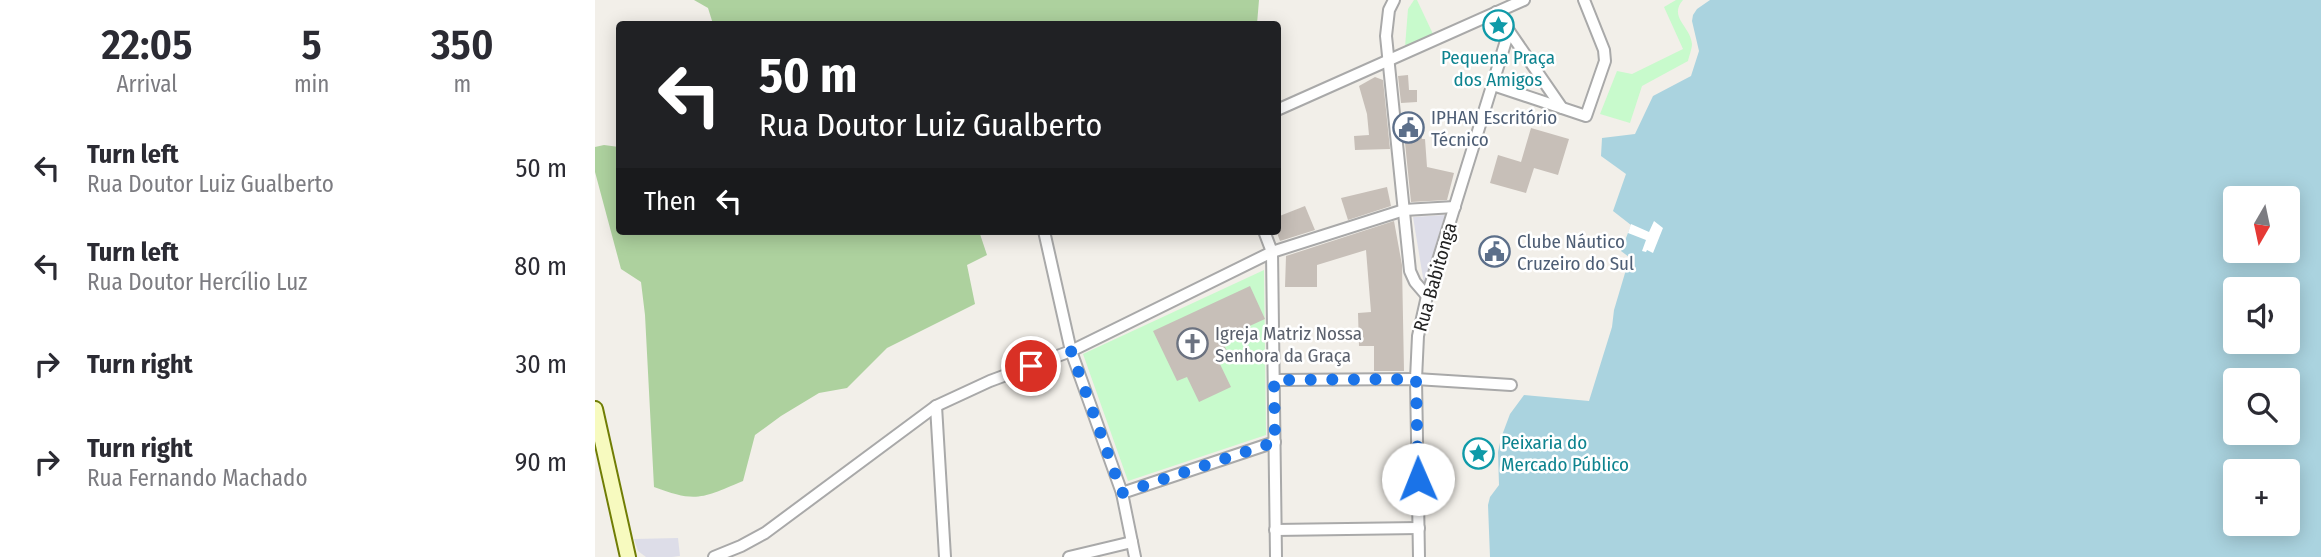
<!DOCTYPE html>
<meta charset="utf-8">
<style>
body{margin:0;font-family:"Fira Sans Condensed",sans-serif;background:#f7f7f7;color:#2b2b33;height:100vh;display:flex;flex-direction:column;font-size:26px;white-space:nowrap}
*{box-sizing:border-box;margin:0}
p{font-size:23px;color:#7c7c81}
.icon{flex:none;width:38px;height:38px;fill:none;stroke:currentColor;stroke-width:2;stroke-linecap:round;stroke-linejoin:round}
.map{position:relative;flex:1;overflow:hidden}
.panel{display:flex;flex-direction:column;background:#fff;width:595px}
.panel>*{flex:none}
.banner{position:absolute;left:21px;top:21px;width:665px;height:214px;border-radius:7px;box-shadow:0 4px 18px #0003;background:#202124;color:#fff;overflow:hidden}
.needle{width:46px;rotate:189deg}
.controls{position:absolute;left:1628px;top:186px;display:grid;gap:14px}
.controls a{display:grid;place-items:center;width:77px;height:77px;border-radius:7px;background:#fff;box-shadow:0 4px 18px #0003;font-size:35px}
.pin{position:absolute;display:grid;place-items:center;width:60px;height:60px;color:#fff;margin:-30px;border:4px solid #fff;border-radius:50%;box-shadow:0 2px 7px #0007}
.me{position:absolute;width:77px;margin:-38px;rotate:359deg;stroke-linejoin:round;filter:drop-shadow(0 0 5px #0008)}
.turn{display:flex;align-items:center;gap:24px;height:147px;padding:0 28px;font-size:32px}
.turn .icon{width:91px;height:91px;stroke-width:2.5}
.turn b{display:block;font-size:49px;line-height:60px}
.then{display:flex;align-items:center;height:66px;padding:0 28px;background:#0003;gap:14px;font-size:26px}
.eta{display:flex;justify-content:space-evenly;align-items:center;height:119px;text-align:center}
.eta b{font-size:42px;font-weight:600;line-height:49px}
ul{padding:0;list-style:none}
li{display:flex;align-items:center;gap:21px;height:98px;padding:0 28px}
li div{flex:1}
li b{display:block;font-size:26px}
li em{font-style:normal}
main{display:flex;flex:1;min-height:0}
.map>svg:first-child{display:block}
.forest{fill:#add19e}
.park{fill:#c8facc}
.plaza{fill:#dddde8}
.water{fill:#aad3df;fill-rule:evenodd}
.pier{fill:#fff}
.building{fill:#c7bfb8}
.lines{fill:none;stroke-linecap:round;stroke-linejoin:round}
.minor-casing{stroke:#a9a9a9;stroke-width:14}
.secondary-casing{stroke:#707d05;stroke-width:18}
.minor{stroke:#fff;stroke-width:10}
.secondary{stroke:#f7fabf;stroke-width:14}
.route{stroke:#1a73e8;stroke-width:12;stroke-dasharray:0 21.6}
.labels{text-anchor:middle;dominant-baseline:central;stroke-width:5;stroke-linejoin:round;paint-order:stroke}
.culture-label{font-size:19px;fill:#0d838f;stroke:#fff}
.service-label{font-size:19px;fill:#4e5e75;stroke:#fff;text-anchor:start}
.street-label{font-size:19px;fill:#222;stroke:#fff}
.worship-label{font-size:19px;fill:#5b616d;stroke:#fff;text-anchor:start}
</style>
<main>
<section class="panel">
<div class="eta">
<div><b>22:05</b><p>Arrival</p></div>
<div><b>5</b><p>min</p></div>
<div><b>350</b><p>m</p></div>
</div>
<ul>
<li><svg class="icon" aria-label="left" viewBox="0 0 24 24"><path d="M17 20v-9H6M10 6l-5 5 5 5"/></svg><div><b>Turn left</b><p>Rua Doutor Luiz Gualberto</p></div><em>50 m</em></li>
<li><svg class="icon" aria-label="left" viewBox="0 0 24 24"><path d="M17 20v-9H6M10 6l-5 5 5 5"/></svg><div><b>Turn left</b><p>Rua Doutor Hercílio Luz</p></div><em>80 m</em></li>
<li><svg class="icon" aria-label="right" viewBox="0 0 24 24"><path d="M7 20v-9h11M14 6l5 5-5 5"/></svg><div><b>Turn right</b></div><em>30 m</em></li>
<li><svg class="icon" aria-label="right" viewBox="0 0 24 24"><path d="M7 20v-9h11M14 6l5 5-5 5"/></svg><div><b>Turn right</b><p>Rua Fernando Machado</p></div><em>90 m</em></li>
</ul>
</section>
<div class="map">
<svg width="1726" height="557" viewBox="0 0 1726 557">
<rect width="100%" height="100%" fill="#f2efe9"/>
<g class="forest">
<path d="M99 0H664L662 24H118L113 8Z"/>
<path d="M9 145 24 147V231H384L392 255 372 265 380 304 292 348 252 388 224 393 186 416 160 435 148 481C108 498 101 503 59 487L50 315 46 282 26 269 0 172V147Z"/>
</g>
<g class="park">
<path d="M819 0H822L838 34 810 47 813 9Z"/>
<path d="M1081 0H1088C1073 17 1096 27 1097 44 1097 49 1094 56 1093 61L1047 86 1035 123 1005 114 1022 71 1037 74 1088 49 1069 7Z"/>
<path d="M669 270 671 435 533 481 488 354Z"/>
</g>
<g class="plaza">
<path d="M850 215 829 284 818 217Z"/>
<path d="M83 538 85 556 77 557H51L43 551 39 539Z"/>
</g>
<path class="water" d="M1115 0H1726V557H895L893 505 895 497 904 485 903 452 906 438 915 414 929 395 994 401 1017 327 1019 310 1033 263 1034 257 1026 251 1036 225 1018 211 1031 174 1006 156 1007 138 1040 134 1058 96 1096 76 1104 51 1097 21 1098 15 1102 9ZM1640 198H1692V250H1640ZM1640 289H1692V341H1640ZM1640 380H1692V432H1640ZM1640 471H1692V523H1640Z"/>
<path class="pier" d="M1059 221 1068 228 1058 253 1052 250 1051 252 1047 251 1051 240 1033 233 1036 224 1054 232Z"/>
<g class="building">
<path d="M813 75 814 90H822V102L806 103 803 76Z"/>
<path d="M780 77 788 80 795 149 760 150 759 136 774 135 772 114 764 86Z"/>
<path d="M825 121 827 139H830L832 167 859 173 852 200 816 202 808 123Z"/>
<path d="M936 128 974 139 963 175 939 168 931 193 895 183 903 155 926 162Z"/>
<path d="M792 187 796 206 753 220 746 198Z"/>
<path d="M710 206 720 230 685 241 682 233V217Z"/>
<path d="M799 221 807 265 809 371H779V346H764L763 313 776 312 771 250 722 265V287H690L691 256Z"/>
<path d="M655 286 670 319 626 339 635 357 624 362 636 387 604 402 592 377 582 381 558 331Z"/>
</g>
<g class="lines">
<defs>
<g id="minor">
<path d="M799 0 794 10 791 36 815 271 820 282 832 296"/>
<path d="M914 31 967 108"/>
<path d="M898 85 991 116 1010 61 1009 50 989 0"/>
<path d="M682 110 929 0"/>
<path d="M449 231 476 351 527 493 540 557"/>
<path d="M669 231 677 252 681 557"/>
<path d="M679 380 821 379 916 385"/>
<path d="M341 406 350 557"/>
<path d="M527 493 680 442"/>
<path d="M680 530 824 528"/>
<path d="M119 557 146 546 170 533 341 406 395 381 476 351 677 252 809 210 860 207"/>
<path d="M474 557 537 542"/>
<path d="M824 557 821 379 823 336 832 296 914 31 901 12"/>
</g>
<path id="secondary" d="M0 409 33 557"/>
</defs>
<use href="#minor" class="minor-casing"/>
<use href="#secondary" class="secondary-casing"/>
<use href="#minor" class="minor"/>
<use href="#secondary" class="secondary"/>
</g>
<g class="lines">
<path class="route" d="M436 366 476 351 527 493 680 442 679 380 821 379 823 479"/>
</g>
<defs>
<symbol id="sight-ring" viewBox="-11 -11 22 22"><circle r="9.5" fill="#fff" stroke="#0f9aa8" stroke-width="1.5"/><path d="M0-6L1.8-2.2L6-1.7L2.9 1.2L3.7 5.4L0 3.3L-3.7 5.4L-2.9 1.2L-6-1.7L-1.8-2.2Z" fill="#0f9aa8"/></symbol>
<symbol id="civic-ring" viewBox="-11 -11 22 22"><circle r="9.5" fill="#fff" stroke="#5c6f8a" stroke-width="1.5"/><path d="M-.6-6.5H3V-4.5H.6V-3L4-1V1h2V6H-6V1h2V-1L-.6-3ZM-1.2 2.5V6h2.4V2.5Z" fill="#5c6f8a"/></symbol>
<symbol id="church-ring" viewBox="-11 -11 22 22"><circle r="9.5" fill="#fff" stroke="#6b7280" stroke-width="1.5"/><path d="M-1.2-6h2.4v3.5h3.3v2.4h-3.3V6h-2.4V-.1h-3.3v-2.4h3.3Z" fill="#6b7280"/></symbol>
</defs>
<g fill-rule="evenodd">
<use href="#sight-ring" x="886" y="8" width="35" height="35"/>
<use href="#civic-ring" x="796" y="110" width="35" height="35"/>
<use href="#civic-ring" x="882" y="234" width="35" height="35"/>
<use href="#church-ring" x="580" y="326" width="35" height="35"/>
<use href="#sight-ring" x="866" y="436" width="35" height="35"/>
</g>
<g class="labels">
<g class="culture-label">
<text x="903" y="57">Pequena Praça<tspan x="903" dy="22">dos Amigos</tspan></text>
<text x="906" y="442" text-anchor="start">Peixaria do<tspan x="906" dy="22">Mercado Público</tspan></text>
</g>
<g class="service-label">
<text x="836" y="117">IPHAN Escritório<tspan x="836" dy="22">Técnico</tspan></text>
<text x="922" y="241">Clube Náutico<tspan x="922" dy="22">Cruzeiro do Sul</tspan></text>
</g>
<g class="street-label">
<text transform="translate(840 277) rotate(-74)">Rua Babitonga</text>
</g>
<g class="worship-label">
<text x="620" y="333">Igreja Matriz Nossa<tspan x="620" dy="22">Senhora da Graça</tspan></text>
</g>
</g>
</svg>
<div class="controls">
<a><svg class="needle" viewBox="-14 -14 28 28"><path d="M0-13l5 13h-10z" fill="#e53935"/><path d="M0 13l5-13h-10z" fill="#7c7c81"/></svg></a>
<a><svg class="icon" aria-label="sound" viewBox="0 0 24 24"><path d="M4 9h4l5-4v14l-5-4H4zM17 9q2 3 0 6"/></svg></a>
<a><svg class="icon" aria-label="search" viewBox="0 0 24 24"><circle cx="10" cy="10" r="6"/><path d="M15 15l6 6"/></svg></a>
<a>+</a>
</div>
<div class="pin" style="left:436px;top:366px;background:#d93025"><svg class="icon" aria-label="arrive" viewBox="0 0 24 24"><path d="M6 21V4h12l-3 4 3 4H6"/></svg></div>
<svg class="me" style="left:823px;top:479px" viewBox="-20 -20 40 40"><circle r="19" fill="#fff"/><path d="M0-13L10 11 0 6-10 11z" fill="#1a73e8"/></svg>
<div class="banner">
<div class="turn"><svg class="icon" aria-label="left" viewBox="0 0 24 24"><path d="M17 20v-9H6M10 6l-5 5 5 5"/></svg><div><b>50 m</b>Rua Doutor Luiz Gualberto</div></div>
<div class="then">Then<svg class="icon" aria-label="left" viewBox="0 0 24 24"><path d="M17 20v-9H6M10 6l-5 5 5 5"/></svg></div>
</div>
</div>
</main>
